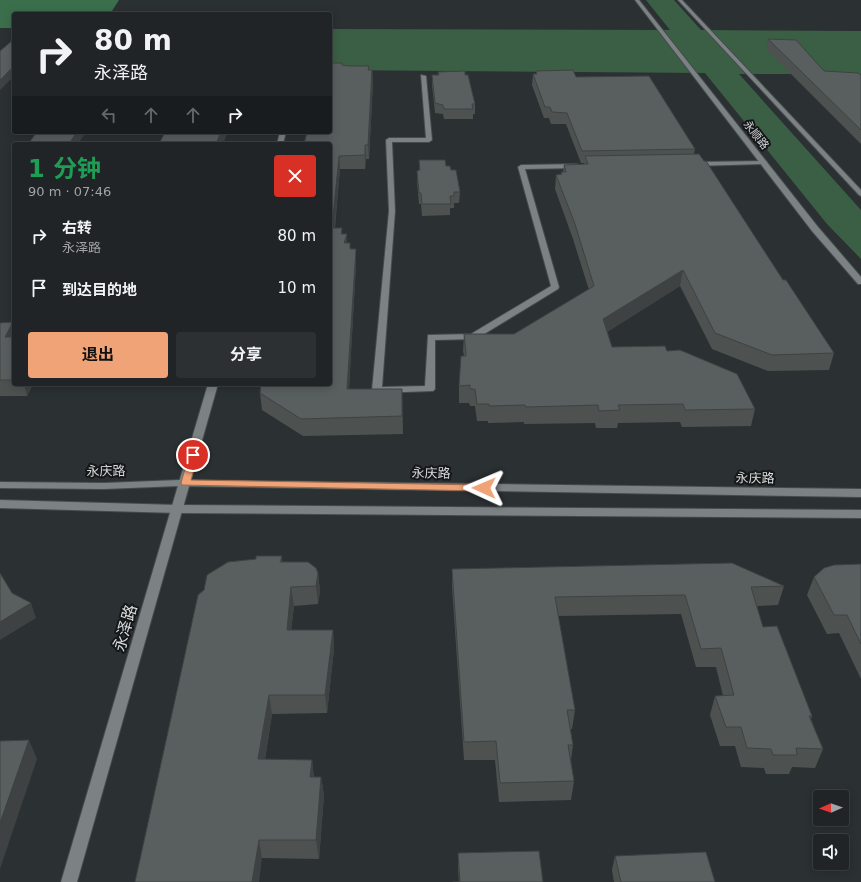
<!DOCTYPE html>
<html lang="zh">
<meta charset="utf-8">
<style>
body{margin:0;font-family:"DejaVu Sans","Noto Sans SC",sans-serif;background:#2d3032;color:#f1f3f6;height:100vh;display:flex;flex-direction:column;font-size:15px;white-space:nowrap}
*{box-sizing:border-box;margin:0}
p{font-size:13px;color:#a2a4a7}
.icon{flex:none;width:22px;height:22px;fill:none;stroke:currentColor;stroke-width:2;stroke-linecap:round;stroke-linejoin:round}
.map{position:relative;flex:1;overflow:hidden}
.panel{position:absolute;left:12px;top:142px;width:320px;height:244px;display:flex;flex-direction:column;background:#202426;border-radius:4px;box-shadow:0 2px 10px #0003,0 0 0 1px #3d4143}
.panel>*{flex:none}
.banner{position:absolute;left:12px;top:12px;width:320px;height:122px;border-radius:4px;box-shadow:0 2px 10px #0003,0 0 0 1px #3d4143;background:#202426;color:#f1f3f6;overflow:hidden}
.needle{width:26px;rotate:268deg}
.tools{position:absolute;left:813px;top:790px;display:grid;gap:8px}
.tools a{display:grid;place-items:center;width:36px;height:36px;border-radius:4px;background:#202426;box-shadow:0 2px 10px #0003,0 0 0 1px #3d4143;font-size:20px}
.pin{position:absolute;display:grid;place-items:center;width:34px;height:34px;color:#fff;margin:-17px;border:2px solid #fff;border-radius:50%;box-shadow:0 1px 4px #0007}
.me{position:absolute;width:44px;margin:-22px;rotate:271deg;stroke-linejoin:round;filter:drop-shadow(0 0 3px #0008)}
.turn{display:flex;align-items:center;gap:14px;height:84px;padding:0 16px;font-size:18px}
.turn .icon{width:52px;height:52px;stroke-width:2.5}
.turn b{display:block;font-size:28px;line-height:34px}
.lanes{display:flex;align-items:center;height:38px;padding:0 16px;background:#0003;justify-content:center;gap:20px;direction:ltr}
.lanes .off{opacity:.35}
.round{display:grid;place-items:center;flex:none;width:42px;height:42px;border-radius:4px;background:#2d3032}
.headline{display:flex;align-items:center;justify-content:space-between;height:68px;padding:0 16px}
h1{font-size:24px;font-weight:700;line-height:30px;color:#1e9e55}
.cta{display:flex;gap:8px;margin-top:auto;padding:8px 16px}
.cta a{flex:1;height:46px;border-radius:4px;background:#efa377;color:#111;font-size:16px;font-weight:700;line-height:46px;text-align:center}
.cta a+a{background:#2d3032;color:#f1f3f6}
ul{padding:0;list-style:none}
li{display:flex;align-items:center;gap:12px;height:52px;padding:0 16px}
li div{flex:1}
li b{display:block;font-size:15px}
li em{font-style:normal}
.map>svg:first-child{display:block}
.green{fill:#3a5f45}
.forest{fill:#3b6f4c}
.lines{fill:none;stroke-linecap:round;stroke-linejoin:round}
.service-casing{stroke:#464b4c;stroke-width:2}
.minor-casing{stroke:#464b4c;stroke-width:2}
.tertiary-casing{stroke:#464b4c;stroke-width:2}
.secondary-casing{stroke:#464b4c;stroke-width:2}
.service{fill:#7c8284;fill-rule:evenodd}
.minor{fill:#7c8284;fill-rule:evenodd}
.tertiary{fill:#7c8284;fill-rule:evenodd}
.secondary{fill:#7c8284;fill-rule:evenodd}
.wall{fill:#4d5251}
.shaded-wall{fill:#3e4242}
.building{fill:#595f5e;stroke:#3e4242}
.route{fill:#efa377;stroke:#9b6a4d}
.labels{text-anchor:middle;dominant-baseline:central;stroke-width:4;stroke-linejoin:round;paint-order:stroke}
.far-street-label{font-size:11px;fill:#d7dbdc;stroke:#151718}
.street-label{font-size:13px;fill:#d7dbdc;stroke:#151718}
.near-street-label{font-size:16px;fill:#d7dbdc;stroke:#151718}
</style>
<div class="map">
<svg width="861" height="882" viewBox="0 0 861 882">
<rect width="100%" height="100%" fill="#2b3032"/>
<path class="green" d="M646 0H674L701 30 861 31V74H739L861 210V259L827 224 705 73 330 70V29L670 30Z"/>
<path class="forest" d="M0 0H119L110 14H14V28H0Z"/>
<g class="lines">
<defs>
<g id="service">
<path d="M421 75 426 76 432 140 429 142H392L395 211 382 387 425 386 428 335 471 334 551 286 518 167 521 165 577 164 580 166 577 168 525 169 559 287 558 289 476 339 435 340V389L433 391 377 393 372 390 389 211 386 140 389 138H426Z"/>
<path d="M765 161 767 162V164L695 166 692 164 695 162Z"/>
</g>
<g id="minor">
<path d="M280 132H286L283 144H277Z"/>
<path d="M208 384H218L77 882H61Z"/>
</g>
<g id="tertiary">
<path d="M179 480 861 489V497L179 486 104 489 0 488V482L104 483Z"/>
<path d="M0 500 178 505 861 510V518L178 513 0 508Z"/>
</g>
<g id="secondary">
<path d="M635 0H639L818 227 861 277V284H858L812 231Z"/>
<path d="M678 0H682L861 190V196L859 195Z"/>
</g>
</defs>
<use href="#service" class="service-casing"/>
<use href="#minor" class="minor-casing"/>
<use href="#tertiary" class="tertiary-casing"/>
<use href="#secondary" class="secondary-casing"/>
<use href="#service" class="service"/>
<use href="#minor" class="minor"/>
<use href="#tertiary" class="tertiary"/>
<use href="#secondary" class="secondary"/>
</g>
<g class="wall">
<path d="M768 39 824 71 861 75V144L766 49Z"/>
<path d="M342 63 343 65 349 66H369V70H372L373 82 369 159H366L365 169H340L335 228H342V234L351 249H356V264L349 389H402L403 434 303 436 262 410 260 393Z"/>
<path d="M536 71 576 77 695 149 694 154 783 280 834 353 829 370 768 371 712 349 680 286 607 332 612 347 667 351 755 409 751 426 682 427 680 422 618 423 617 428H596L595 423 524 424V422L488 423V421H477L475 406H470L469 403H459V386L464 356 463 351 464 334H514L589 290 573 239 555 189 556 175H561V172H563L564 165 584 164V163H581L566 124H551L549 118H544L532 85 533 74H536Z"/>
<path d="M438 72 465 75 475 104V114H473V119H444L443 114 435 113 432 85V75H438Z"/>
<path d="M419 160 446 166 451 170 460 192 459 203H454V208H450V215L422 216 421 204H419L417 181V171L419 170Z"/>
<path d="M0 323 14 325V384H33L27 396H0Z"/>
<path d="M282 556V562L318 573 320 591 318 604 294 606 291 630H333L334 649 327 713 272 714 265 760H312L314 777H321L324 795 319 859 262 858 135 882Z"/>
<path d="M861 564V679L839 633 827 634 807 595 814 577Z"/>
<path d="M452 569 784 586 778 605 757 606 763 627 812 716 811 719 823 749 815 768 792 767 789 774H766L764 768 741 767 735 746H720L710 715 715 696H723L716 667H696L681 614 558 616 575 710 572 729H570L573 745 571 760 574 781 571 800 499 802 495 760H464L452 587Z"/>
<path d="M458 853 543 882H459L458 868Z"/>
<path d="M615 856 715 882H614L612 870Z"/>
</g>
<g class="shaded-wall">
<path d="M14 66V76L0 90V80Z"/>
<path d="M372 70 373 82 369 159 368 145Z"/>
<path d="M77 132H86L78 144H69Z"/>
<path d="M221 132H228L223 144H216Z"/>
<path d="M365 145 366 159 365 169Z"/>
<path d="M339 156 340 169 333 243 332 228Z"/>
<path d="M347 234V249L344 243Z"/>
<path d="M356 249V264L348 406 347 389Z"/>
<path d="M683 270 680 286 601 336 603 319Z"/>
<path d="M13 322 14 325V345L5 337Z"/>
<path d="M24 384H33L27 396Z"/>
<path d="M318 573 320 591 318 604 316 586Z"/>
<path d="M291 587 294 606 289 649 287 630Z"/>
<path d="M31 603 36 618 0 640V622Z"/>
<path d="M333 630 334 649 327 713 325 695Z"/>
<path d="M269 695 272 714 262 778 258 759Z"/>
<path d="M29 740 37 759 0 869V823Z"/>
<path d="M312 760 314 779 310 777Z"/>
<path d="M321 777 324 795 319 859 316 840Z"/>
<path d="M259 840 262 858 259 882H252Z"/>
</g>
<g class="building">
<path d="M14 39V66L0 80V51Z"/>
<path d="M768 39 796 40 824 71 858 73 861 75V130Z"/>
<path d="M330 63H342V65L349 66H369L368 70H372L368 145H365V155L339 156 332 228H342L341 234H347L344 243H350V249H356L347 389H402V416L301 419 260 393 261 384H330V144H304L307 132H330Z"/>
<path d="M573 70 576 77 649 76 695 149 582 151 567 113 552 112 550 107H545L533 74H537L536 71Z"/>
<path d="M465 71V75H468L475 104H472L473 109H444L443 105 435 103 432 75H439L438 72Z"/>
<path d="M37 132H77L69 144H28Z"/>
<path d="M165 132H221L216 144H159Z"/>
<path d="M699 154 704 161H706L783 280H786L834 353 772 355 715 333 683 270 603 319 612 347 665 346 667 351 680 350 737 374 755 409 685 410 683 404 618 405 620 410 599 411 598 405 526 407 525 405 489 406V404H477L475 389H470V385L459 386 461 356H466V353L464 334H514L594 286 575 224 556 175 562 174 561 172H566L564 165 588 164 585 156Z"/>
<path d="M419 160H445L446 166H450L451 170H456L460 192H454V196H450L451 204H422L421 193H419L417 171 420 170Z"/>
<path d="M13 322 5 337H14V380H0V323Z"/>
<path d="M256 556H282L280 562H308L316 568 318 573 316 586 291 587 287 630H333L325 695H269L258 759 312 760 310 777H321L316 840H259L252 882H135L198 595 204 590 207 575 228 562 256 559Z"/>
<path d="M732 563 784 586 751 587 763 627 777 626 812 716H809L823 749 796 748 797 755H773L771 749 747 748 741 727H726L715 696 734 695 721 648 701 649 685 595 555 597 575 710H567L573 745H568L574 781 500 783 496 741 464 742 452 569Z"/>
<path d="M861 564V644L847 615H834L814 577 824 568 834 565Z"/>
<path d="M0 573 12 593 31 603 0 622Z"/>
<path d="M29 740 0 823V741Z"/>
<path d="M539 851 543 882H453H460L458 853Z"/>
<path d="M706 852 715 882H621L615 856Z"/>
</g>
<path class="route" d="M193 452 198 455 191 480 484 485 489 488 484 491 182 485 181 483 189 455Z"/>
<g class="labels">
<g class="far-street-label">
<text transform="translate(756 135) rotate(52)">永顺路</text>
</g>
<g class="street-label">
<text transform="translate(106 471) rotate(-1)">永庆路</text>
<text transform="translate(431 473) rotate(1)">永庆路</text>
<text transform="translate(755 478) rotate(1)">永庆路</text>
</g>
<g class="near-street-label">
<text transform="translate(125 628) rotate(-74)">永泽路</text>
</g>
</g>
</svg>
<div class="tools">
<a><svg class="needle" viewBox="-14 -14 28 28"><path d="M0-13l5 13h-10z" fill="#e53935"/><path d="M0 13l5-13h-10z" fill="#a2a4a7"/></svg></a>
<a><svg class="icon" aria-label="sound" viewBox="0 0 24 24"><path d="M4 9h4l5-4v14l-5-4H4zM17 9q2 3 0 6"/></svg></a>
</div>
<div class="pin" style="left:193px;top:455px;background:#d93025"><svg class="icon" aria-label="arrive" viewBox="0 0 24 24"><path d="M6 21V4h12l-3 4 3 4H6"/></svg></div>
<svg class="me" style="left:484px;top:488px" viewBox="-20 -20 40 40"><path d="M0-17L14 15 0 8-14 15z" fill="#efa377" stroke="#fff" stroke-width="4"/></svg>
<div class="banner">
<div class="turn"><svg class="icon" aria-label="right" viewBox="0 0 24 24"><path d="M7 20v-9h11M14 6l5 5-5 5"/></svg><div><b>80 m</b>永泽路</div></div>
<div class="lanes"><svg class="icon off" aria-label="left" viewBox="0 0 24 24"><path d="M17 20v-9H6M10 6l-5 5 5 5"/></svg><svg class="icon off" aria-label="ahead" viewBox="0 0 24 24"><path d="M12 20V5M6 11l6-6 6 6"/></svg><svg class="icon off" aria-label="ahead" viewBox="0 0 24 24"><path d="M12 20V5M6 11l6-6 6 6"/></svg><svg class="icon" aria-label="right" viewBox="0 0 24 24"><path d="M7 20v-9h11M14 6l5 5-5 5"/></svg></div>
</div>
<section class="panel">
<div class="headline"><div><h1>1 分钟</h1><p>90 m · 07:46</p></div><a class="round" style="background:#d93025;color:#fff"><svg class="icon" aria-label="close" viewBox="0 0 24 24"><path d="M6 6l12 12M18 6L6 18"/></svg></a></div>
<ul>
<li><svg class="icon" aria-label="right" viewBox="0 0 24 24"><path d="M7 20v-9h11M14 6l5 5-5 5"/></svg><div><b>右转</b><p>永泽路</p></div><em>80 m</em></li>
<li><svg class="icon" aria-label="arrive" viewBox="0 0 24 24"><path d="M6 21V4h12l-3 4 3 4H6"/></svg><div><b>到达目的地</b></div><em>10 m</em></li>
</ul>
<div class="cta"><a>退出</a><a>分享</a></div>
</section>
</div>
